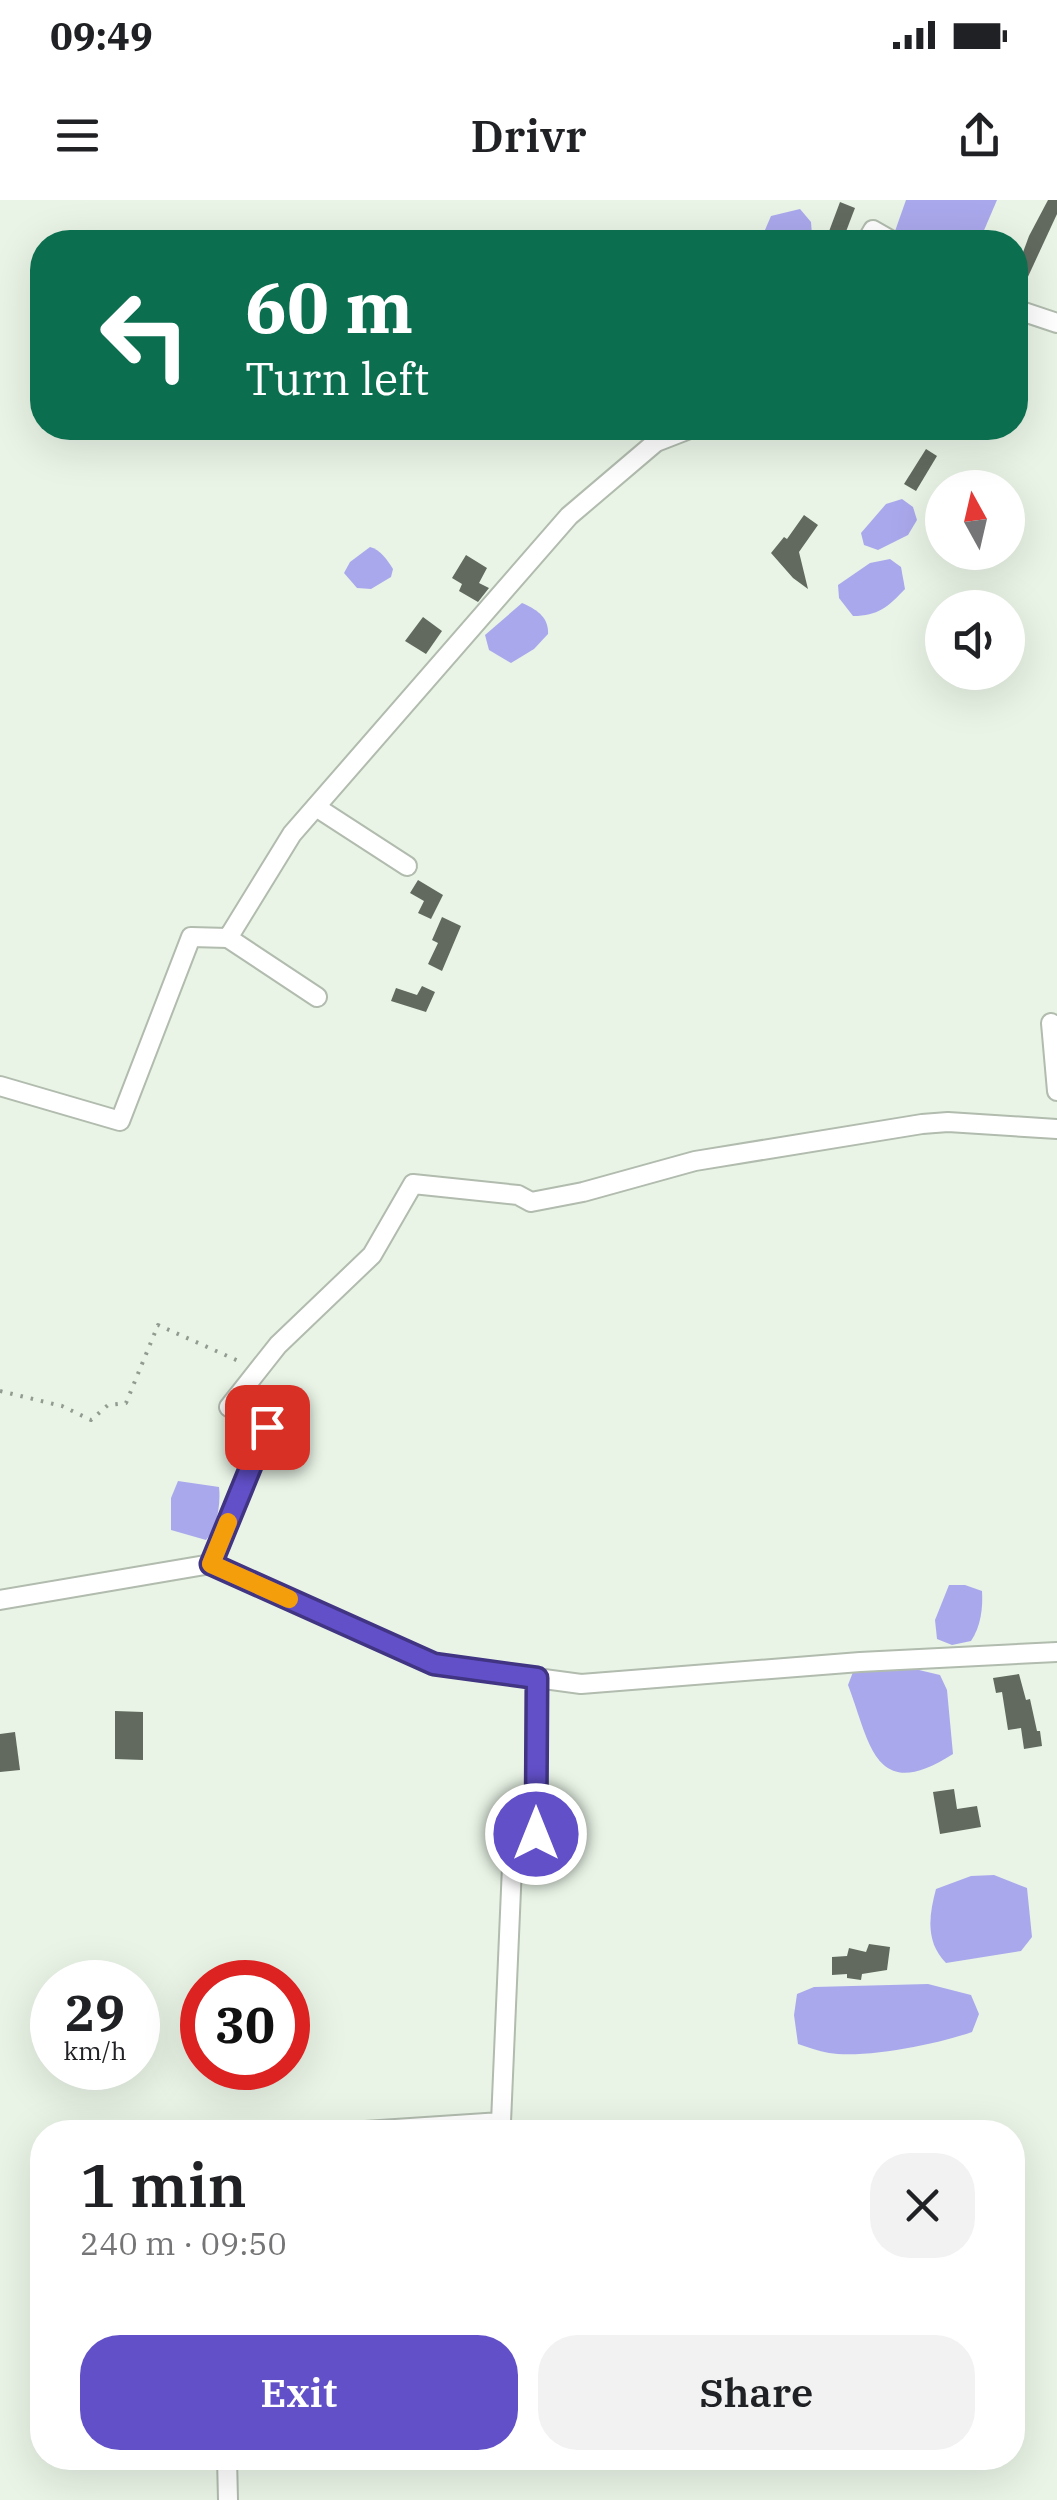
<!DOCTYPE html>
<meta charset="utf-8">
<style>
body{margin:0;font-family:"IBM Plex Serif",serif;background:#f2f2f2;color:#202124;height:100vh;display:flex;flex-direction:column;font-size:38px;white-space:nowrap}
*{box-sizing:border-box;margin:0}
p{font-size:32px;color:#757577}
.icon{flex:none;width:55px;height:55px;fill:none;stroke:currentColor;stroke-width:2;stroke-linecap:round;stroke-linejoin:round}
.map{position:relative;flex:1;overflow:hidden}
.side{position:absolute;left:30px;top:1920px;width:995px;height:350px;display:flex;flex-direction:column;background:#fff;border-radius:40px;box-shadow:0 10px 40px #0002}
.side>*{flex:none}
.banner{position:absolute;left:30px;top:30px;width:998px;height:210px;border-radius:40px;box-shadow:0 10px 40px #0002;background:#0b6e4f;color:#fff;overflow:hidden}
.needle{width:65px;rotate:352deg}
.tools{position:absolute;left:925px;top:270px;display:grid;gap:20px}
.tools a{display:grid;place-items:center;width:100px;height:100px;border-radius:50%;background:#fff;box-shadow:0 10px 40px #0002;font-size:50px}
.speed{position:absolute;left:30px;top:1760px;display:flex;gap:20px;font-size:50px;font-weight:700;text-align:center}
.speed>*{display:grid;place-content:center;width:130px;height:130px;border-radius:50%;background:#fff;box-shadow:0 10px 40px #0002;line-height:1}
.speed small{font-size:25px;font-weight:400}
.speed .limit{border:15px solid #d22;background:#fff;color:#111}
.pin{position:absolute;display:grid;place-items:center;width:85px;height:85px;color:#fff;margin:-42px;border-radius:20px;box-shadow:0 5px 15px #0006}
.me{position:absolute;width:110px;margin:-55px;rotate:0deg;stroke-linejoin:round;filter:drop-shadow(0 0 8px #0008)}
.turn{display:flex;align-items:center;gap:35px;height:210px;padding:0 50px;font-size:45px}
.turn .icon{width:130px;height:130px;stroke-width:2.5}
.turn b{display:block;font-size:70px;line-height:85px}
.round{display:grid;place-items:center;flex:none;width:105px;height:105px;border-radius:40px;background:#f2f2f2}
.head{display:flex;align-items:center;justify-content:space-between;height:170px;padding:0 50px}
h1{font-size:60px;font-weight:600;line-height:75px}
.button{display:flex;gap:20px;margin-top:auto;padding:20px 50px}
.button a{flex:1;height:115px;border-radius:40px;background:#6250c9;color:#fff;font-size:40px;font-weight:600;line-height:115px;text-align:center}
.button a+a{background:#f2f2f2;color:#202124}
.status{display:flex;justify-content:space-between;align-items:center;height:70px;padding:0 50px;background:#fff;direction:ltr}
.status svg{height:28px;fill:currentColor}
header{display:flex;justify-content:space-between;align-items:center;height:130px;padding:0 50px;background:#fff;font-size:45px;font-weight:600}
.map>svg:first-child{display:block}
.water{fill:#aaa8ec}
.building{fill:#626a5f}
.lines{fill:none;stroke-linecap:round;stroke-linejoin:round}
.street-casing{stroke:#b1bbae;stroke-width:22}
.path{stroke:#939b91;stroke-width:4;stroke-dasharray:2.5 8;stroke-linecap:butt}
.street{stroke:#fff;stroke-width:18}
.route-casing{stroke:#403483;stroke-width:25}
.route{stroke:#6250c9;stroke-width:18}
.slow{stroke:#f59e0b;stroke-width:18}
</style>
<div class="status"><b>09:49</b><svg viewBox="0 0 49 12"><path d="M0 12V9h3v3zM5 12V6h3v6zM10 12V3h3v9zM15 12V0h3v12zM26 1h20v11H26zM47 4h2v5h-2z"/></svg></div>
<header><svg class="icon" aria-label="menu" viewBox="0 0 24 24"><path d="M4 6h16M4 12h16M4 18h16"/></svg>Drivr<svg class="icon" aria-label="share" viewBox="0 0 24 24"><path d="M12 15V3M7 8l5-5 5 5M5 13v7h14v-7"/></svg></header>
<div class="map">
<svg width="1057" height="2300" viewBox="0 0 1057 2300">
<rect width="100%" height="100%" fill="#e9f4e6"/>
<g class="water">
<path d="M906 0H997L979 42H910L894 34Z"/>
<path d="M800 9 811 22 812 35 802 42 774 41 765 30 771 16Z"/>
<path d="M902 299 913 307 917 320 908 335 878 350 864 345 861 333 886 304Z"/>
<path d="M370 347C380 349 388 361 393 369L391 377 371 389 357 388 344 373 350 362Z"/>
<path d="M890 359 901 367 905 389C888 407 878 416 853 416L839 398 838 385 870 363Z"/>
<path d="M522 403C536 409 549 417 548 434L534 449 511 463 489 450 485 435Z"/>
<path d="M178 1281 219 1287C221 1304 217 1328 206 1340L171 1330V1298Z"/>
<path d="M949 1385H965L982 1391C983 1408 981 1426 971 1441L952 1445 937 1439 935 1420Z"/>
<path d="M890 1469 919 1470 940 1475 947 1490 953 1554C874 1605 870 1542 848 1485L853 1472Z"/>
<path d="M994 1675 1027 1688 1032 1737 1021 1751 946 1763C925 1742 929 1715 936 1689L971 1676Z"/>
<path d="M928 1784 971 1795 979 1814 972 1832C938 1844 864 1859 829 1853 818 1851 808 1847 798 1844L794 1815 797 1794 814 1787Z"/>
</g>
<g class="building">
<path d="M1048 0H1057V14L1020 94 1015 92V74L1029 36Z"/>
<path d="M840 2 855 8 842 42H825Z"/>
<path d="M926 249 937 256 916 291 904 284Z"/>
<path d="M804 315 818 325 799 352 808 389 793 378 771 353 784 337 787 339Z"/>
<path d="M466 355 487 368 479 383 489 388 478 402 459 391 462 384 452 378Z"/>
<path d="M423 417 442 431 426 454 405 441Z"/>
<path d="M418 680 443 695 431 719 418 713 424 701 410 693Z"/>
<path d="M442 717 461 726 442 771 428 764 438 743 432 740Z"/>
<path d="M422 786 435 792 426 812 391 801 396 788 417 795Z"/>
<path d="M1019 1474 1026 1500 1030 1499 1037 1531H1040L1042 1546 1024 1549 1021 1528 1008 1530 1002 1492 996 1493 993 1478Z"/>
<path d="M115 1511 143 1512V1560L115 1559Z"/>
<path d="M15 1532 20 1570 0 1572V1534Z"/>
<path d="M954 1589 957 1609 977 1606 981 1627 940 1634 933 1592Z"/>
<path d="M869 1744 890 1747 887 1770 862 1774 861 1780 847 1778V1774L832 1775V1757L847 1756 849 1748 866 1752Z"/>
</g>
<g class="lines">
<defs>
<g id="street">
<path d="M866 42 873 30 894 42"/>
<path d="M1015 109 1057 123"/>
<path d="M316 607 407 666"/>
<path d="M228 738 317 797"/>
<path d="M1051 823 1057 891"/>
<path d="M0 886 120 921 191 737 228 738 292 634 569 316 656 242 692 228"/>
<path d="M211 1364 267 1227 229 1207 278 1145 372 1055 413 984 518 995 531 1002 583 992 695 961 922 924 948 922 1057 929"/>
<path d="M0 1400 211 1364 434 1464 581 1484 860 1462 1057 1452"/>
<path d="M350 1932 501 1922 513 1643 536 1634 537 1478"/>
<path d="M227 2258 228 2300"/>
</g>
</defs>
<use href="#street" class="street-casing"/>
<path class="path" d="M0 1191 62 1206 91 1220 108 1205 126 1203 158 1125 243 1163"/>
<use href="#street" class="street"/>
</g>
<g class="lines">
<defs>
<path id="route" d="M267 1227 211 1364 434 1464 537 1478 536 1634"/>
</defs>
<use href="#route" class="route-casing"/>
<use href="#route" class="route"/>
<path class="slow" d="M228 1322 211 1364 289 1399"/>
</g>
</svg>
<div class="tools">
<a><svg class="needle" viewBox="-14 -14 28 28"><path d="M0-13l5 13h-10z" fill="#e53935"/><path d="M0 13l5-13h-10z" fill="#757577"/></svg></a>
<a><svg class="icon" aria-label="sound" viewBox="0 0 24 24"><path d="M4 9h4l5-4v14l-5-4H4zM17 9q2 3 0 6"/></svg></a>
</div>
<div class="speed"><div>29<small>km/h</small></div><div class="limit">30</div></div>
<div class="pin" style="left:267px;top:1227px;background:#d93025"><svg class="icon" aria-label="arrive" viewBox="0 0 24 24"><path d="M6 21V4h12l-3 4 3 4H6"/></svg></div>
<svg class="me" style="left:536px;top:1634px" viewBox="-20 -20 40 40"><circle r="17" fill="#6250c9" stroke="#fff" stroke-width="3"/><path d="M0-11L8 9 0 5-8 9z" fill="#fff"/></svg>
<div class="banner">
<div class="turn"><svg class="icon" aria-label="left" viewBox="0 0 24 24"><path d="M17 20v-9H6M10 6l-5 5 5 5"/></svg><div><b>60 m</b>Turn left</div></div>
</div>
<section class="side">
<div class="head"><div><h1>1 min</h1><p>240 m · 09:50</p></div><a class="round"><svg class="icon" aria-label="close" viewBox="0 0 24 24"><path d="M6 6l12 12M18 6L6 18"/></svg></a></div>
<div class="button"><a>Exit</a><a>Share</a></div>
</section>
</div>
